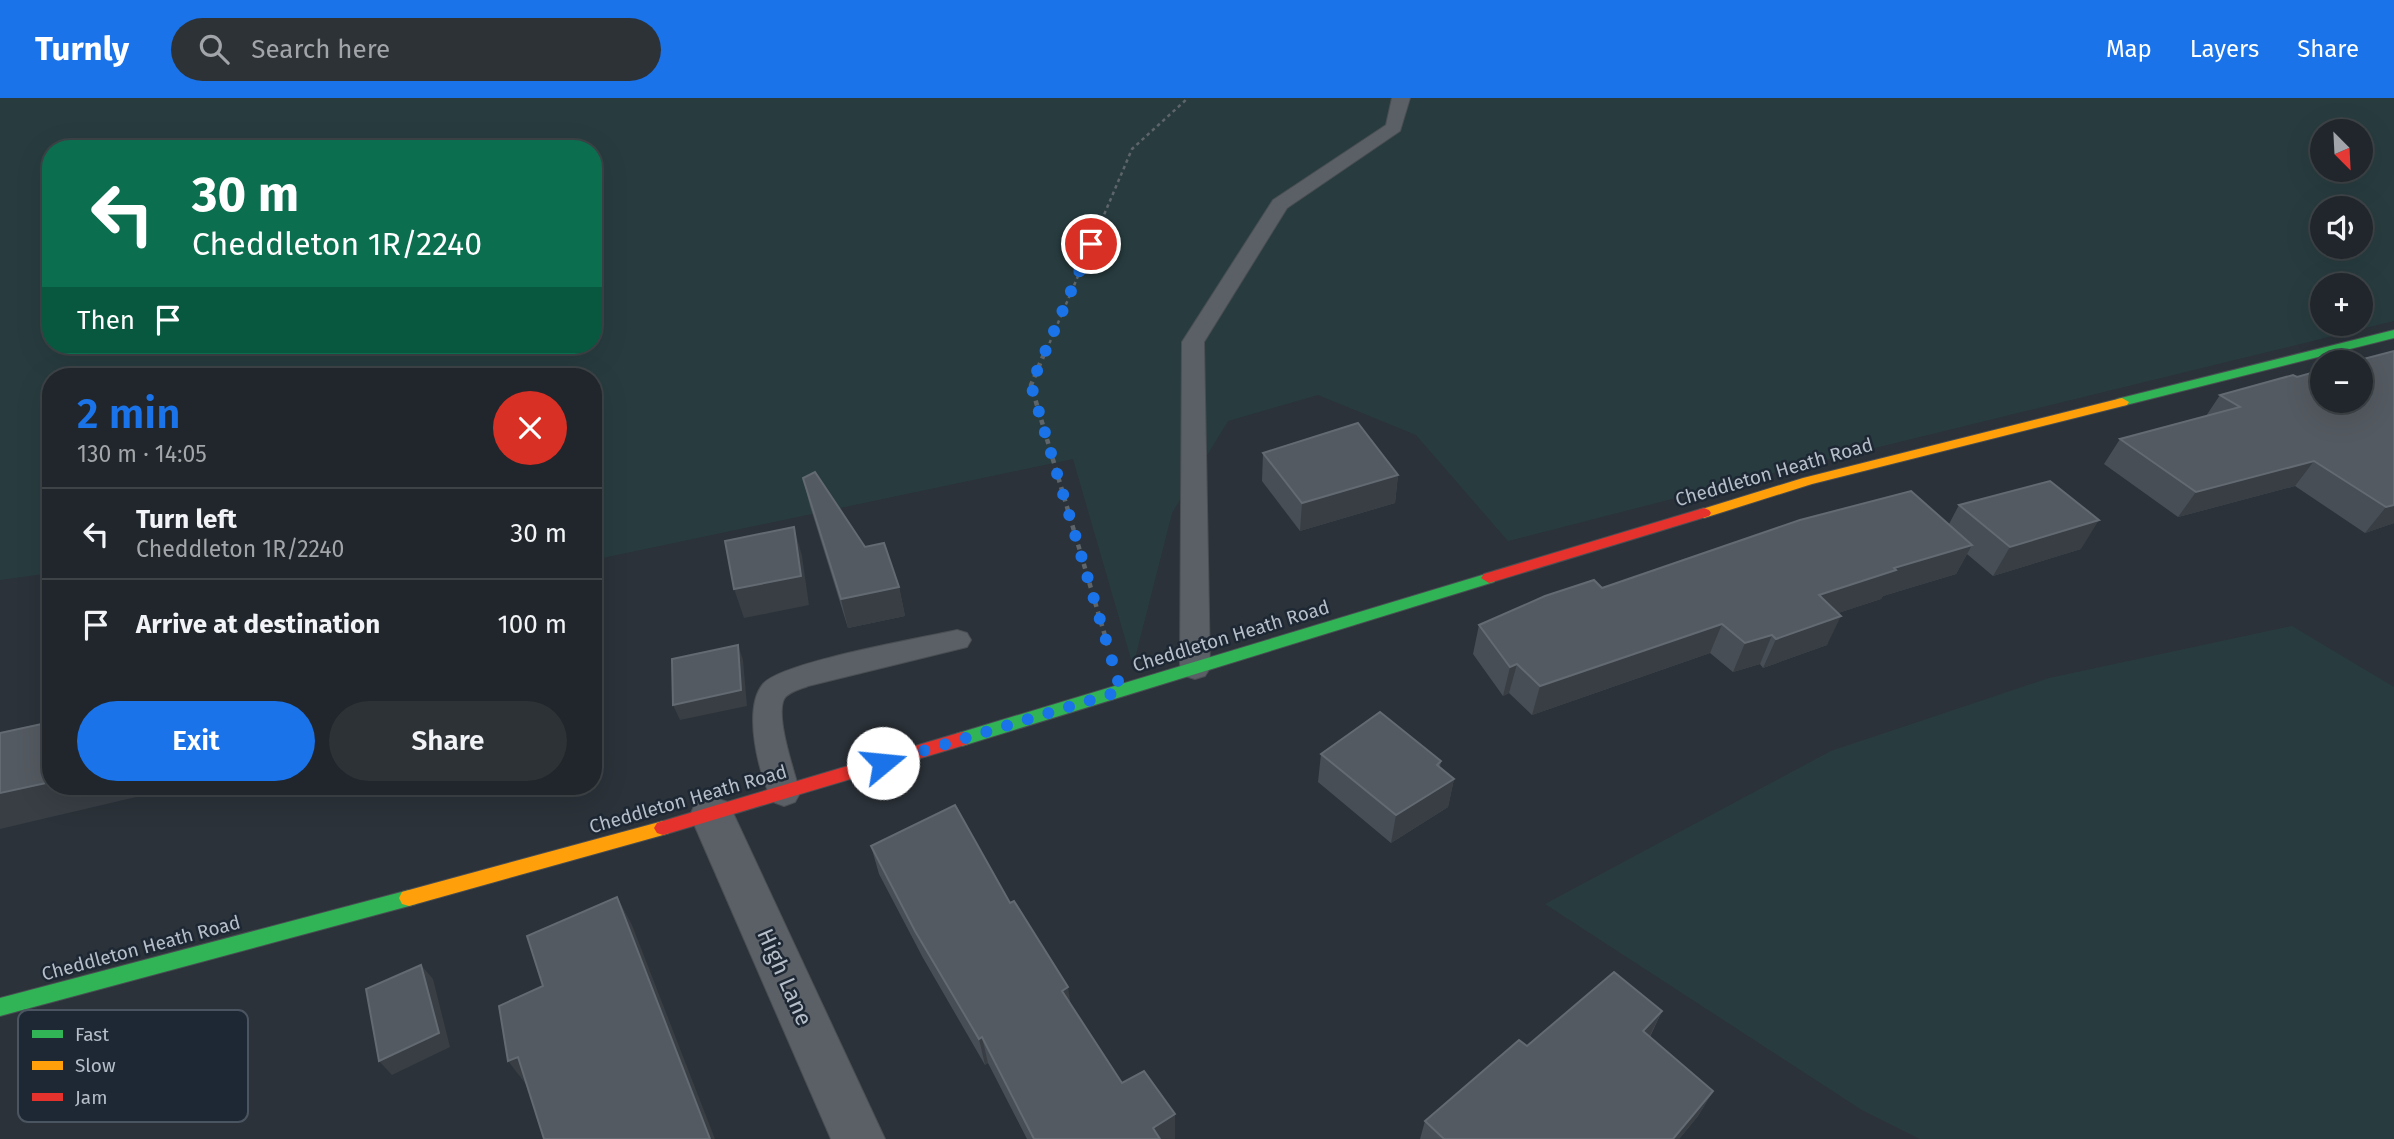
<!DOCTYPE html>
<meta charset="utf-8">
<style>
body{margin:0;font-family:"Fira Sans",sans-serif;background:#2d3237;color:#f1f3f6;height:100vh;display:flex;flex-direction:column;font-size:26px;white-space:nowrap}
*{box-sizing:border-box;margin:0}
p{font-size:23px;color:#a2a5a9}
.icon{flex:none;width:38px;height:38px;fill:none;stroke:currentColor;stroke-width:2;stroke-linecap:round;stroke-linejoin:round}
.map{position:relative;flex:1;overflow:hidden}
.sheet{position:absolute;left:42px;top:270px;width:560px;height:427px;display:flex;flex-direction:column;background:#20262b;border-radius:28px;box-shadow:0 7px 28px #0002,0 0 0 2px #3d4347}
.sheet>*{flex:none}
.top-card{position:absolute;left:42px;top:42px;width:560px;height:214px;border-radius:28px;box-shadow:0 7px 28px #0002,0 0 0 2px #3d4347;background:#0b6e4f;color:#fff;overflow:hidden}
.needle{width:46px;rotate:156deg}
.fabs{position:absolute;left:2310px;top:21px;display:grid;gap:14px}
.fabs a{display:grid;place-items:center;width:63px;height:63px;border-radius:50%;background:#20262b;box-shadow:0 7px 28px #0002,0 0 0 2px #3d4347;font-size:35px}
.pin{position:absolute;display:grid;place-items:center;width:60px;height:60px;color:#fff;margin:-30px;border:4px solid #fff;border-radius:50%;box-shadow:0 2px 7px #0007}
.me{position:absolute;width:77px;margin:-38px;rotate:73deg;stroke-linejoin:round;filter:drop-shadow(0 0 5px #0008)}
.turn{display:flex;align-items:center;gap:24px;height:147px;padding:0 35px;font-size:32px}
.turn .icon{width:91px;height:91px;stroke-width:2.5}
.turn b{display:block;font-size:49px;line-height:60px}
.then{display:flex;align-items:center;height:66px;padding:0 35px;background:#0003;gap:14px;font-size:26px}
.round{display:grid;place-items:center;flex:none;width:74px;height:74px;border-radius:37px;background:#2d3237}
.head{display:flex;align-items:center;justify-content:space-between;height:119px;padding:0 35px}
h1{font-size:42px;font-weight:600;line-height:52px;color:#1a73e8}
.primary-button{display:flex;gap:14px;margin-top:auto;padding:14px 35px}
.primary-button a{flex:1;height:80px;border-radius:42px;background:#1a73e8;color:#fff;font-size:28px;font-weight:600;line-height:80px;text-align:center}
.primary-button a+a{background:#2d3237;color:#f1f3f6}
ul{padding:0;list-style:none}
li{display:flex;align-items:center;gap:21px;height:91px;padding:0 35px;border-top:2px solid #3d4347}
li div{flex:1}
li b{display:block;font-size:26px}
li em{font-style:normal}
header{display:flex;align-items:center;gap:42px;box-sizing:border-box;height:98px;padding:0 35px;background:#1a73e8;color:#fff}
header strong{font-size:33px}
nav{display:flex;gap:38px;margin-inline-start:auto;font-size:24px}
.search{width:490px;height:63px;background:#2d3237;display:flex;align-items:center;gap:18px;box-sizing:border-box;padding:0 24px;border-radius:38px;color:#a2a5a9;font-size:26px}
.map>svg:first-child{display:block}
.green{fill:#283c3f;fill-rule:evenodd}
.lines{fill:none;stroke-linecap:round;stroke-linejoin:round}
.lane-casing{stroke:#494e53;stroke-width:2}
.street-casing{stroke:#494e53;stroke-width:2}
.fast-casing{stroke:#494e53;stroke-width:2}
.slow-casing{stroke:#494e53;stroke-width:2}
.jam-casing{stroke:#494e53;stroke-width:2}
.path-far1{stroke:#5e656a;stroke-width:2.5;stroke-dasharray:3.5 3.5;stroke-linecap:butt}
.path{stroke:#5e656a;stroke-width:4.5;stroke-dasharray:5 5;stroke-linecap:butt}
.lane{fill:#5b6067;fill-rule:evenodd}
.street{fill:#5b6067;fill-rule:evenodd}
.fast{fill:#30b455;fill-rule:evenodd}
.slow{fill:#ff9f0a;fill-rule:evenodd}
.jam{fill:#e5322d;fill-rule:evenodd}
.wall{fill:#484e55}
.shaded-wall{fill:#383e44}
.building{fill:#545a61;stroke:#636a72;stroke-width:2}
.route{stroke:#1a73e8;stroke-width:12;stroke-dasharray:0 21.6}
.labels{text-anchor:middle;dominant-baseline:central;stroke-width:5;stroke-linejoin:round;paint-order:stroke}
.street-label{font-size:19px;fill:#b5bec9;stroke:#1e2834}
.near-street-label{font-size:23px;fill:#b5bec9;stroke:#1e2834}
.key{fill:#1e2834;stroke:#4b5561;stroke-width:2}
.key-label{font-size:19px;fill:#b5bec9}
</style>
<header>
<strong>Turnly</strong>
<div class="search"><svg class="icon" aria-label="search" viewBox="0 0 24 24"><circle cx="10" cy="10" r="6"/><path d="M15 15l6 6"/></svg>Search here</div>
<nav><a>Map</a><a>Layers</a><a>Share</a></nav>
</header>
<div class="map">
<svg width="2394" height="1041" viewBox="0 0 2394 1041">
<rect width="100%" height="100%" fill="#2b3239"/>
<g class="green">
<path d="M0 0H2394V223L1781 373 1508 443 1416 337 1318 297 1228 323 1172 415 1133 568 1073 361 593 462V278H51V475L0 482ZM2322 33H2361V72H2322ZM51 51H593V247H51ZM2322 110H2361V149H2322ZM2322 187H2361V226H2322Z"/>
<path d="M2292 528 2394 589V1041H1920L1862 1012 1545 806 1831 653 2049 580Z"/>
</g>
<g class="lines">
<defs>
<g id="lane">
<path d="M1392 0H1410L1400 33 1287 110 1204 244 1210 570 1205 578 1195 581 1185 578 1180 570 1182 244 1273 102 1386 27Z"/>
<path d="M957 532 967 535 971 542 967 549 808 588C801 591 788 594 784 601 775 620 795 675 800 695L795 704 784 708 773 704C759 678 742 611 763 586 781 564 922 540 957 532Z"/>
</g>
<path id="street" d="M712 699 728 704 734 717 885 1041H831L690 717 696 704Z"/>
<g id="fast">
<path d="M2394 232V240L2122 308 2115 304 2117 301Z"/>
<path d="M1489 475 1494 476 1497 480 1494 484 962 648 956 646 953 641 956 636 962 634Z"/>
<path d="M409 792 416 794 419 800 416 806 409 808 0 918V900Z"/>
</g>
<g id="slow">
<path d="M2122 300 2129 304 2127 307 1812 386 1704 420 1697 415 1699 412 1803 380Z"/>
<path d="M663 723 669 725 672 730 669 735 663 737 409 808 402 806 399 800 402 794 409 792Z"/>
</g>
<g id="jam">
<path d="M1704 410 1709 412 1711 415 1709 418 1489 485 1481 480 1484 476Z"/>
<path d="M962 634 968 636 971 641 968 646 663 737 657 735 654 730 657 725 663 723Z"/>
</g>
</defs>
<use href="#lane" class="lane-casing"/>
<use href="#street" class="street-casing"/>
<use href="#fast" class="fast-casing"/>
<use href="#slow" class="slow-casing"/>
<use href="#jam" class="jam-casing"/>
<path class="path-far1" d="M1044 258 1132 51 1188 0"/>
<path class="path" d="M1044 256 1031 287 1108 548"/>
<use href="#lane" class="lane"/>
<use href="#street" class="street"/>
<use href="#fast" class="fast"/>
<use href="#slow" class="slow"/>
<use href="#jam" class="jam"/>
</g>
<g class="wall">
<path d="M2394 253V425L2365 435 2295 388 2178 419 2104 366 2120 341 2206 318 2220 297 2297 279Z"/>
<path d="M1263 355 1398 377 1395 405 1300 433 1262 383Z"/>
<path d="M803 380 899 489 905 518 848 530 810 408Z"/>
<path d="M1959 407 2081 451 1993 478 1967 456 1956 476 1883 498 1881 501 1838 515 1827 547 1763 570 1760 566 1733 574 1710 555 1532 617 1509 595 1503 598 1473 556 1479 527 1602 490 1949 426Z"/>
<path d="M1321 656 1441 663 1440 669 1454 681 1448 709 1391 745 1318 684Z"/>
<path d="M871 748 1010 805 1071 907 1122 985 1175 1016V1041H1027L988 965 985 967 923 860 879 776Z"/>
<path d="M1662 913 1650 939 1713 993 1698 1018 1679 1041H1420L1425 1023 1527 948Z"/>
</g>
<g class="shaded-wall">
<path d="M2314 363 2295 388 2178 419 2196 394Z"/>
<path d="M1398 377 1395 405 1300 433 1302 405Z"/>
<path d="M2394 407V425L2365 435 2386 409Z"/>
<path d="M2099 422 2081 451 1993 478 2010 449Z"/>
<path d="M794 429 802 458 809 507 744 520 734 491Z"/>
<path d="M1972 447 1956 476 1883 498 1881 501 1805 526 1819 497 1894 470Z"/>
<path d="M899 489 905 518 848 530 841 501Z"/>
<path d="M1841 518 1827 547 1763 570 1776 541Z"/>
<path d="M1722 526 1710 555 1532 617 1540 588Z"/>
<path d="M1772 537 1760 566 1733 574 1745 545Z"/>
<path d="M738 547 743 562 747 608 680 622 673 607Z"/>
<path d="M1517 566 1509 595 1503 598 1510 569Z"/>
<path d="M1454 681 1448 709 1391 745 1396 717Z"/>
<path d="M51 684V688H183L0 731V695Z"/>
<path d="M617 799 632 827 715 1041H710Z"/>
<path d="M421 867 433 881 450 949 392 977 379 963Z"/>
<path d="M1068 889 1072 915 1062 893Z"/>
<path d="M1662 913 1649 939 1643 933Z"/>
<path d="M982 939 988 965 985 967 979 941Z"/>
<path d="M518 959 528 989 508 963Z"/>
<path d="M1713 993 1698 1018 1679 1041H1673Z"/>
<path d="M1175 1016V1041H1154L1153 1030Z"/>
</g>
<g class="building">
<path d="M2394 253V407L2386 409 2314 363 2196 394 2120 341 2240 309 2220 297 2293 277 2297 279 2322 272V303H2361V264H2352Z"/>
<path d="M1358 325 1398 377 1302 405 1263 355Z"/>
<path d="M815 374 865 449 884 445 899 489 841 501 803 380Z"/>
<path d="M2050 383 2099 422 2010 449 1959 407Z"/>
<path d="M1911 393 1972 447 1894 470 1896 472 1819 497 1841 518 1776 541 1772 537 1745 545 1722 526 1540 588 1517 566 1510 569 1479 527 1545 498 1594 482 1602 490 1800 422Z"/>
<path d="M794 429 801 478 734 491 725 443Z"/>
<path d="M738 547 741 592 673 607 672 561Z"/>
<path d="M1380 614 1441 663 1437 667 1454 681 1396 717 1321 656Z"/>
<path d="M51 624V684L0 695V635Z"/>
<path d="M955 707 1010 805 1014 803 1068 889 1062 893 1122 985 1144 973 1175 1016 1153 1030 1160 1041H1034L982 939 979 941 915 833 871 748Z"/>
<path d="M617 799 710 1041H544L518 959 508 963 499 908 543 888 527 838Z"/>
<path d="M421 867 439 935 379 963 366 891Z"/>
<path d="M1614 874 1662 913 1643 933 1713 993 1673 1041H1444L1425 1023 1519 942 1527 948Z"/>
</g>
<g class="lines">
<path class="route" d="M883 665 1121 593 1031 287 1091 146"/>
</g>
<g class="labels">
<g class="street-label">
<text transform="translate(1774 374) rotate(-16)">Cheddleton Heath Road</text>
<text transform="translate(1231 538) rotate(-17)">Cheddleton Heath Road</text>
<text transform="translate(688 701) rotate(-16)">Cheddleton Heath Road</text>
<text transform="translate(141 850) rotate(-15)">Cheddleton Heath Road</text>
</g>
<g class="near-street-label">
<text transform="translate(785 879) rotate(66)">High Lane</text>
</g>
</g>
<rect x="18" y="912" width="230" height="112" rx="10" class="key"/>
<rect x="32" y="932" width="31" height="8" fill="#30b455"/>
<rect x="32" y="963" width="31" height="9" fill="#ff9f0a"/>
<rect x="32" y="995" width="31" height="8" fill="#e5322d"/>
<g class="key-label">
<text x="75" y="943">Fast</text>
<text x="75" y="974">Slow</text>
<text x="75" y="1006">Jam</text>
</g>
</svg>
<div class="fabs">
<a><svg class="needle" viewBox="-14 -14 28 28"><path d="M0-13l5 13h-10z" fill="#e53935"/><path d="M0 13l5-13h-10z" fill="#a2a5a9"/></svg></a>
<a><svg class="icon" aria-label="sound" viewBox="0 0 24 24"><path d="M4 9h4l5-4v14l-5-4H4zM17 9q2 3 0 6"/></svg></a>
<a>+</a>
<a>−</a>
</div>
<div class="pin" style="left:1091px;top:146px;background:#d93025"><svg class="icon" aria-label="arrive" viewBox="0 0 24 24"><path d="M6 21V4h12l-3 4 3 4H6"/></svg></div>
<svg class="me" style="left:883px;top:665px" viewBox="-20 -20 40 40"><circle r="19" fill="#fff"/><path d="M0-13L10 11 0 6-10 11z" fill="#1a73e8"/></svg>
<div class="top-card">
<div class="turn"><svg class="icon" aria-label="left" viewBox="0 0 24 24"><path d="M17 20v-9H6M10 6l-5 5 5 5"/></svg><div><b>30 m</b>Cheddleton 1R/2240</div></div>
<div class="then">Then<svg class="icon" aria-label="arrive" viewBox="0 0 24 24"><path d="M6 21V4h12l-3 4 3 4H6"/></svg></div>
</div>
<section class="sheet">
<div class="head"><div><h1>2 min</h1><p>130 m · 14:05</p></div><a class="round" style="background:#d93025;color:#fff"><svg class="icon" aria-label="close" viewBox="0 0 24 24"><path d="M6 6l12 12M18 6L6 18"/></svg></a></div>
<ul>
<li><svg class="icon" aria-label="left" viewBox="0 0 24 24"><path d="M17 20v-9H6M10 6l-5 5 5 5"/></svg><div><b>Turn left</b><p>Cheddleton 1R/2240</p></div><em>30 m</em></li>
<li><svg class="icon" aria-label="arrive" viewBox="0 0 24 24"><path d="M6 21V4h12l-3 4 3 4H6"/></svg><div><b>Arrive at destination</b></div><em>100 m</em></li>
</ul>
<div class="primary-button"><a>Exit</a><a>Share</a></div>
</section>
</div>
